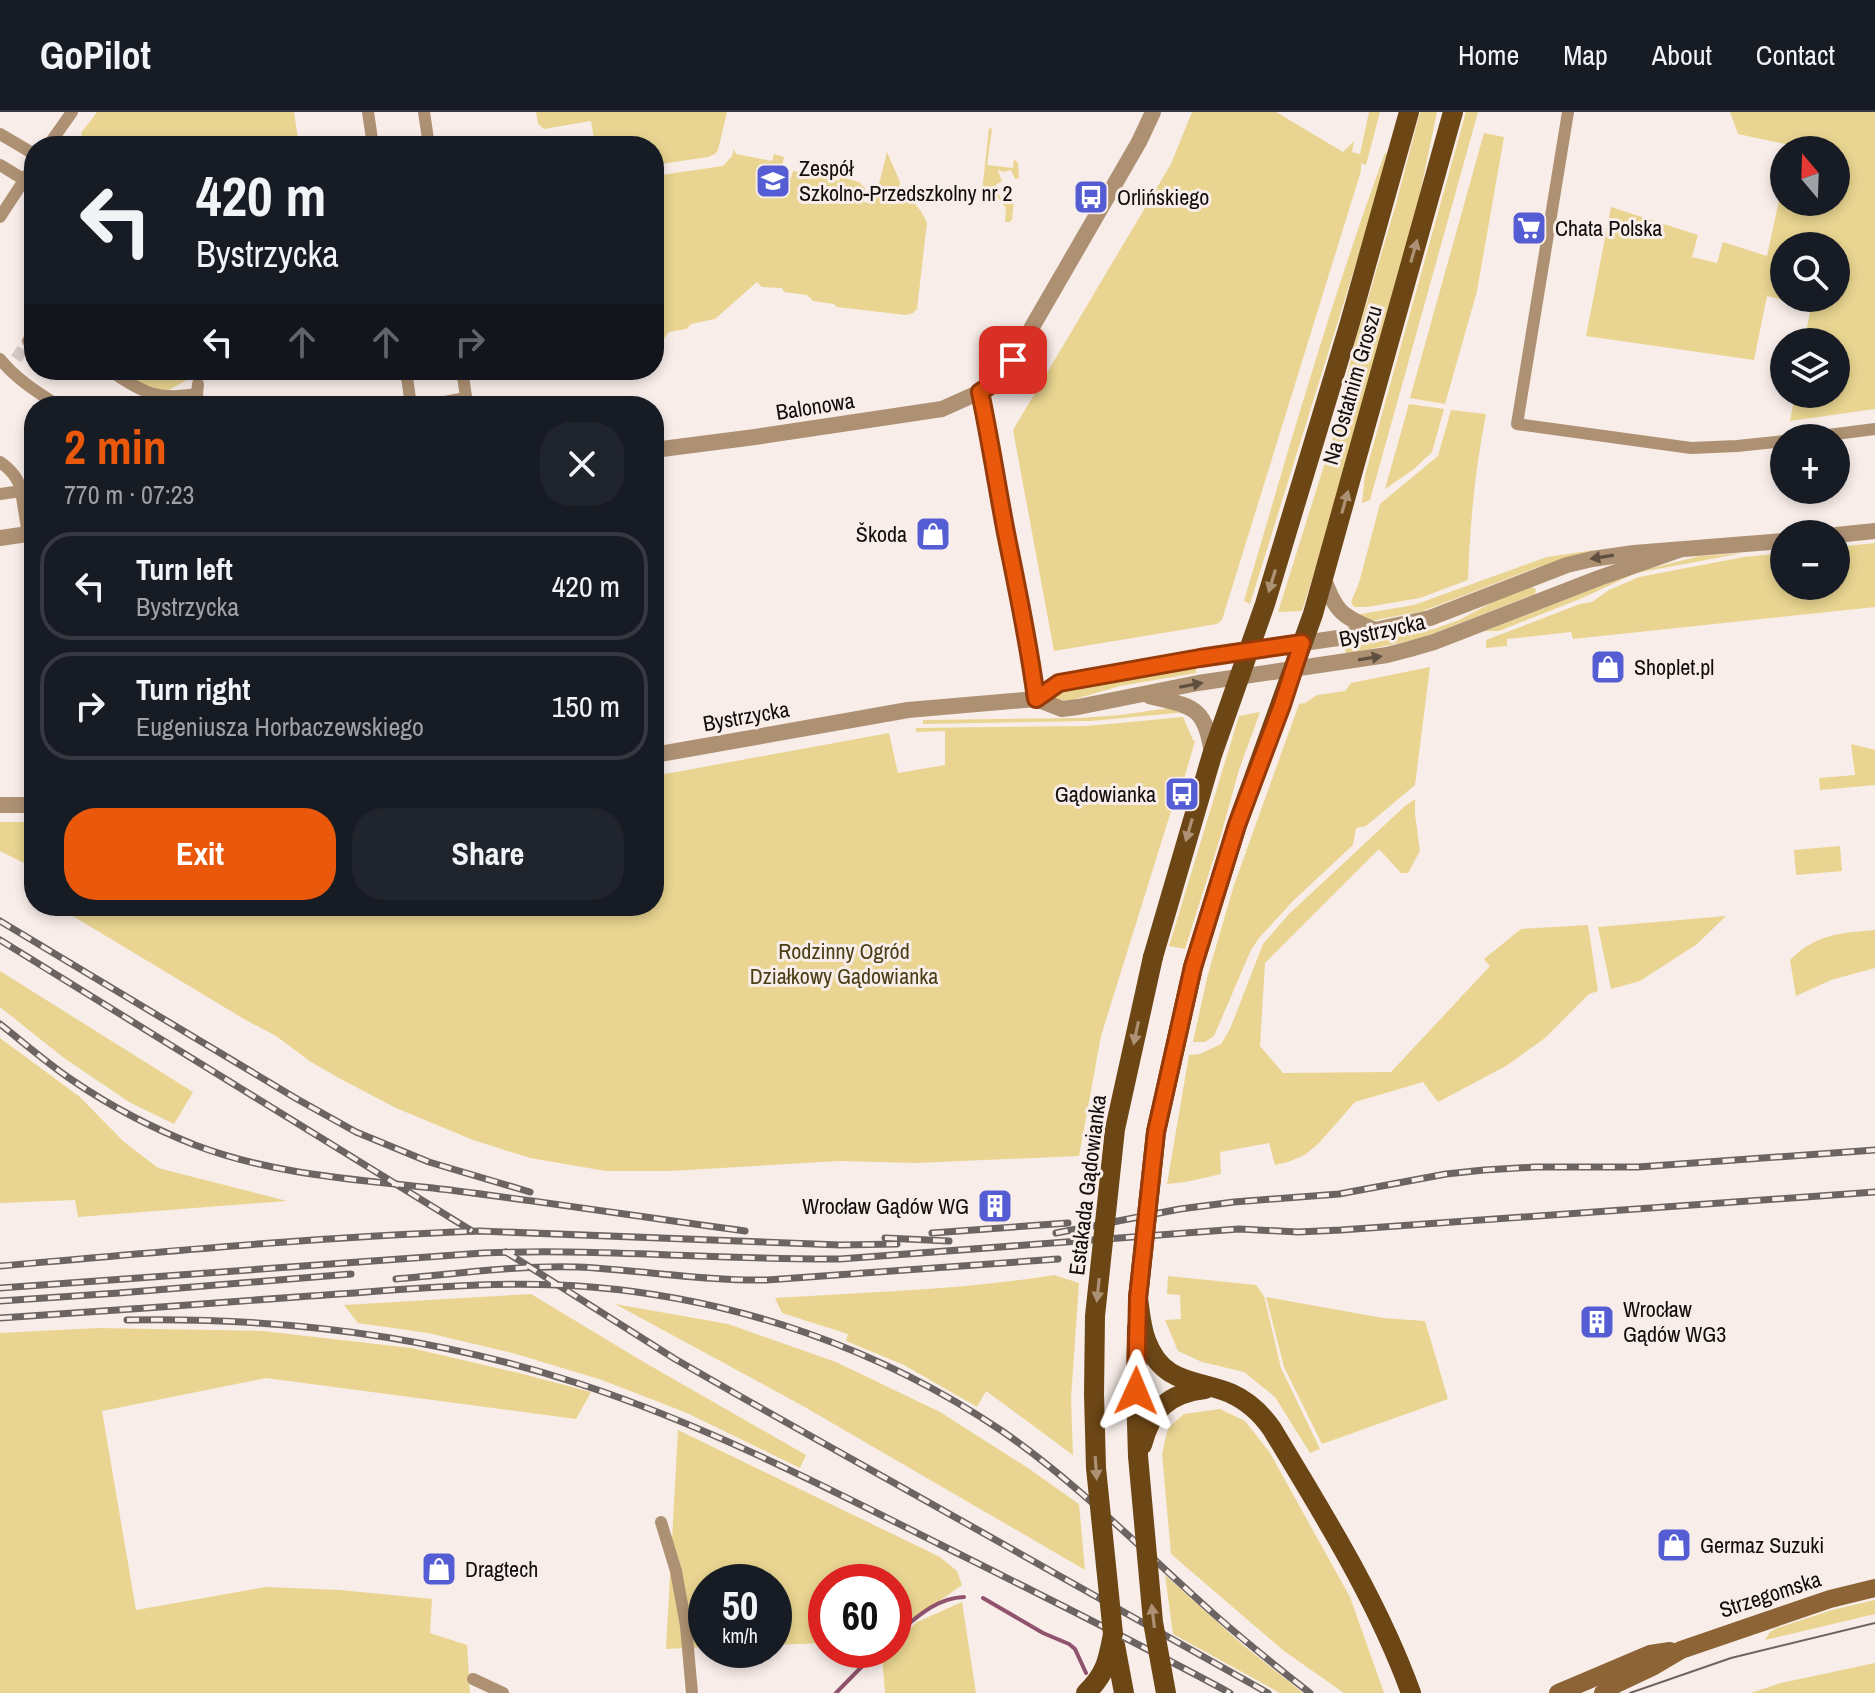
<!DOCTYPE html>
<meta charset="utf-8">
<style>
body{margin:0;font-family:"Archivo Narrow",sans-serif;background:#20242c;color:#f1f3f6;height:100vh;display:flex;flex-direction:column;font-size:30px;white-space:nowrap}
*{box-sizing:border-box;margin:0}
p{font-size:26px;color:#9ea1a6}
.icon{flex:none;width:44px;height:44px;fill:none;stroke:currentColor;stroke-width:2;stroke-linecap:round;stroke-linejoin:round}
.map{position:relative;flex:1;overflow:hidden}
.panel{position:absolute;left:24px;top:284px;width:640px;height:520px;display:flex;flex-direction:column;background:#171b24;border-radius:32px;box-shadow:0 4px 12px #0003}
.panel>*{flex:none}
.banner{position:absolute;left:24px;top:24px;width:640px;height:244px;border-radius:32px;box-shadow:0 4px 12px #0003;background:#171b24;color:#f1f3f6;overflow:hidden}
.needle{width:52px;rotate:341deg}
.buttons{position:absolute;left:1770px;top:24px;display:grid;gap:16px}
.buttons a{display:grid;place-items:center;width:80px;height:80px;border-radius:50%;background:#171b24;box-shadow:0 4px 12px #0003;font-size:40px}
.speed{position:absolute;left:688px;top:1452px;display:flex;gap:16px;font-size:40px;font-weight:700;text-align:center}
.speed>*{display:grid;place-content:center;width:104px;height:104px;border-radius:50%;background:#171b24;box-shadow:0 4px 12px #0003;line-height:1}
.speed small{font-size:20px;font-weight:400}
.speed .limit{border:12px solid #d22;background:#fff;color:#111}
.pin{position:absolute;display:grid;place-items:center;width:68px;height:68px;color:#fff;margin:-34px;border-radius:16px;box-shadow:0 4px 12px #0006}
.me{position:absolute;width:88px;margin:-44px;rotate:1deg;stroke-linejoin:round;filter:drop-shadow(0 0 6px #0008)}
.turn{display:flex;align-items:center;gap:28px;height:168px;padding:0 40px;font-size:36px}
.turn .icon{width:104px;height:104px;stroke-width:2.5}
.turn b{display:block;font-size:56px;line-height:68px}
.lanes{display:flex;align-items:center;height:76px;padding:0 40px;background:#0003;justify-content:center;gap:40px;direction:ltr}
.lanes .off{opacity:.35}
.round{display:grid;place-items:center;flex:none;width:84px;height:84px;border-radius:32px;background:#20242c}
.head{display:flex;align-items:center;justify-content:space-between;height:136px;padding:0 40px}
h1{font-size:48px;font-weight:800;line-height:60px;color:#ea580c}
.cta{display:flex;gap:16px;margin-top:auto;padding:16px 40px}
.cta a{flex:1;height:92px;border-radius:32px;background:#ea580c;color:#fff;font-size:32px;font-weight:800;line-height:92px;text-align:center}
.cta a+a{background:#20242c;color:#f1f3f6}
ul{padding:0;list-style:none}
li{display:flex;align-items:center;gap:24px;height:108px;margin:0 16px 12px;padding:0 24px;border:4px solid #363941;border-radius:32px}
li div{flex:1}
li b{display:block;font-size:30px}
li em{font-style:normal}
header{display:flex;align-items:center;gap:48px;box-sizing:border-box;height:112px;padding:0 40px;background:#171b24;border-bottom:2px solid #363941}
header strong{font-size:38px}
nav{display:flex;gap:44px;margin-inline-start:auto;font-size:28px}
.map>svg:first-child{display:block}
.green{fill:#e9d591;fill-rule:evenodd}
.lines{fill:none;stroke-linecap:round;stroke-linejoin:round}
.stream{stroke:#91526e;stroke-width:4}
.minor-tunnel{stroke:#d5cbc8;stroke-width:12;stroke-dasharray:12 6;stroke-linecap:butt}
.minor{stroke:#ae9173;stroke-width:12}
.tertiary{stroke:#ae9173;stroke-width:16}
.secondary{stroke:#8c6435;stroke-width:18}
.primary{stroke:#6d4615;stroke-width:20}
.tram{stroke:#6b6462;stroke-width:2}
.rail-casing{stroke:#6b6462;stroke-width:7}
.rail{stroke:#f8ede9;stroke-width:4;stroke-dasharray:12;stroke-linecap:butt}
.primary-bridge{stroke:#6d4615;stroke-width:20}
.oneway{fill:#ac9174}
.oneway2{fill:#604f40}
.route-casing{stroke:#983908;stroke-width:20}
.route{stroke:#ea580c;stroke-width:14}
.labels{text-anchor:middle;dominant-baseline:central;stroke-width:6;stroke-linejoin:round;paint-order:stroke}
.poi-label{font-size:22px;fill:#110d0c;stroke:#f8ede9;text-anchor:start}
.street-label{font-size:22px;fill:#110d0c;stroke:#f8ede9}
.park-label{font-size:22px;fill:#4a3f16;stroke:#f8ede9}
</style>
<header>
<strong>GoPilot</strong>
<nav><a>Home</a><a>Map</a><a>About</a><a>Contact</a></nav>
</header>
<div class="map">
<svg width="1875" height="1581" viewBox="0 0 1875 1581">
<rect width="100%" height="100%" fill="#f8ede9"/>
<g class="green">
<path d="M97 0H294L299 34H96L82 25 81 21Z"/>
<path d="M536 0H727L718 38 715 42 708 45 654 53V34H595L591 9 544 17 538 12Z"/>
<path d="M1192 0H1276L1343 40 1354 29 1352 40 1360 42 1369 0H1380L1366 53 1361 51V59L1222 508 1217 512 1054 539 1013 318 1171 52Z"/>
<path d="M1420 0H1437L1419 86 1324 429 1302 499 1278 500 1332 328 1354 234 1396 92Z"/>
<path d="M1466 0H1478L1370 388 1362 391 1365 363Z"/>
<path d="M1730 0H1875V297L1790 309 1795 282H1836V230H1804L1811 195 1767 184 1754 248 1586 224 1611 95 1698 123 1692 145 1717 151 1723 130 1767 144 1784 65V90H1836V38H1790V33L1738 22ZM1784 134H1836V186H1784Z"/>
<path d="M989 16 992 17 987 53 1013 56 1014 47 1018 51 1019 66 1015 67 1011 58 1002 60 1000 58 998 59 1002 69 993 75 1005 92 1014 87 1012 108 1009 110H1005L1006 96 991 76 986 77 985 84 982 80Z"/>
<path d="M1484 21 1504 25 1477 179 1445 292 1410 286Z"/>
<path d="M734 37 736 42 772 49 774 42 784 45 780 63 791 66 793 59 804 61V63L807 64 809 61 839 69 840 65 859 70 865 76 864 90 874 92 887 40 900 70 899 79C910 83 923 100 927 111L917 197 913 201 906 203 837 195 834 192 813 189 807 183 784 180 782 176 762 175 757 170 715 207 691 212 686 217 669 220 663 228 654 229V64L723 54 732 44Z"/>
<path d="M1385 41H1387L1371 103 1250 492 1244 489C1288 339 1331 188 1385 41Z"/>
<path d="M116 258H194V264L167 279 140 272Z"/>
<path d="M1409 292 1444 297 1432 340 1414 357 1385 377Z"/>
<path d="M1451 298 1486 302C1475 357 1470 412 1468 468L1420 486 1367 495H1354L1351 490 1359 471 1380 392 1438 344Z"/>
<path d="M1875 431V495L1573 527 1571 520 1507 527V534L1486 536V528L1580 492 1592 490 1609 478 1639 465 1744 445 1784 441V474H1836V435Z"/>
<path d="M1594 438 1538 455 1423 499 1376 508H1369L1355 503 1414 493 1547 445Z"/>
<path d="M1743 441 1636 461 1580 487 1499 519H1485L1636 460 1700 444Z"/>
<path d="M1531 475 1536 477 1535 482 1419 527 1346 542 1345 536 1434 517 1459 508 1493 490Z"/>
<path d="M1196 555V561L1120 574 1072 588H1054L1051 581Z"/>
<path d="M1430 555 1415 673 1366 714 1356 716 1353 733 1294 788 1259 826 1251 838 1214 924 1205 930H1193L1208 862 1234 773 1299 592 1305 591 1317 583 1345 579 1351 571Z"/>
<path d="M1169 596 1187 600 1090 609 923 612V608L1080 606 1121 603Z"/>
<path d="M1260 600 1239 658 1221 723 1185 837 1169 834 1239 604Z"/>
<path d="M1183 605 1193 628 1195 629 1180 681 1177 680 1101 924 1079 1044 916 1051 840 1049 670 1059H606L530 1046 473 1028 396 996 337 965 311 950 276 924 244 907 56 794H654V664L889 621 898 661 945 653V619L916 620V616L1087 614Z"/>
<path d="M1851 632 1875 638V673L1820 678 1819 666 1855 663Z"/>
<path d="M1415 687V702L1420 739 1408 761H1401L1379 737 1265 851 1260 934 1283 961 1391 960 1490 854 1484 847 1521 817 1588 813 1598 879 1589 882 1545 926 1506 954 1438 990 1423 970 1355 990 1319 1031 1305 1043 1288 1050 1275 1053 1269 1031 1220 1040 1221 1062 1186 1070 1167 1072 1189 943 1200 942 1221 932 1230 917 1263 832 1289 802 1405 694Z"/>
<path d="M0 710H34V756L0 739Z"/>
<path d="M1840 734 1842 759 1796 763 1794 738Z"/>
<path d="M1726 804 1697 832 1640 869 1611 877 1598 815Z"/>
<path d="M1875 818V856L1831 868 1796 884 1790 848C1816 822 1840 821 1875 818Z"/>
<path d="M0 859 193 980 174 1012 129 990 64 946 0 895Z"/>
<path d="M0 926 80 985 123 1029 158 1056 287 1089 78 1105 75 1088 0 1091Z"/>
<path d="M1054 1163 1079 1171 1071 1286 1073 1343 986 1279 977 1295 904 1253 846 1229 848 1222 782 1201 775 1186C868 1180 961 1178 1054 1163Z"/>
<path d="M1168 1164 1256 1173 1264 1184 1281 1256 1320 1337 1310 1341 1275 1285 1244 1260 1202 1250 1178 1239 1165 1208 1181 1207 1180 1183 1167 1182Z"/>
<path d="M531 1182 642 1249 806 1343 800 1356 687 1301 602 1268 516 1242 428 1221 358 1211 344 1193Z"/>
<path d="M1266 1185 1383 1206 1425 1209 1448 1287 1322 1332 1284 1255Z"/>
<path d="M615 1192 728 1212 836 1250 940 1300 1028 1356 1079 1392 1085 1458 803 1294Z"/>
<path d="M98 1216 263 1219 411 1236 519 1261 591 1280 576 1307 266 1266 102 1299 136 1498 266 1475 340 1478 432 1487 430 1521 467 1533 470 1581H0V1221Z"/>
<path d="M1220 1297 1245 1309 1270 1341 1350 1485 1384 1581H1344L1284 1539 1171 1442 1162 1342 1168 1316 1184 1302Z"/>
<path d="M678 1318 940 1445 957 1459 962 1473 894 1521V1470H826V1531L774 1533V1470H706V1535L666 1537Z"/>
<path d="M1165 1463 1244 1534 1303 1581H1280L1173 1522Z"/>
<path d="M1875 1488V1502L1765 1528 1770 1520 1777 1516 1832 1498Z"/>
<path d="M962 1490 976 1581H885L882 1544 888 1538H894V1532L917 1510Z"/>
<path d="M1875 1551V1581H1751L1781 1571Z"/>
</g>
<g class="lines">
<g class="stream">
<path d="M983 1486 1043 1521 1069 1532 1075 1537 1086 1561"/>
<path d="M894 1524C915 1507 935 1486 964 1485"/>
<path d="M836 1581 878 1538"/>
</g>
<path class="minor-tunnel" d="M16 247 28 229"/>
<g class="minor">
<path d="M368 0 373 34"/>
<path d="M424 0 429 34"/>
<path d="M1568 0 1517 312 1691 336 1737 334 1784 329"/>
<path d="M0 22 34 42"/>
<path d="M48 34 72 0"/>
<path d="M0 53 23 67"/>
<path d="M0 105 34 53"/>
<path d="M28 229 34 219"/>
<path d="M0 247C16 267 37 280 59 294"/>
<path d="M109 258C142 280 157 289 197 282"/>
<path d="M406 258 411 294"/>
<path d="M462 258 467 291"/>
<path d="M198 272 197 282 199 294"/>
<path d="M980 280 996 356 1000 392 1031 548 1036 587"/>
<path d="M423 294 466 286"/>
<path d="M1805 326 1875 317"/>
<path d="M0 350C10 357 19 366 21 379L0 382"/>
<path d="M28 422 21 379 34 377"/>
<path d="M661 1410 676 1459 686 1514 692 1581"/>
<path d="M473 1567 503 1581"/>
</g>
<g class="tertiary">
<path d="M654 338 755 325 942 297 980 280 998 268 1013 248 1139 30 1153 0"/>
<path d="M1836 423 1875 419"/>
<path d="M0 426 34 421"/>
<path d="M1323 465C1336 500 1341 504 1375 518"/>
<path d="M1149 584C1193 595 1205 593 1212 642"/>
<path d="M1036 587 1059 571 1200 546 1338 526 1430 506 1567 453 1592 447 1634 441 1784 429"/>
<path d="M654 643 908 598 1036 587 1062 597 1078 595 1198 571 1387 543 1410 537 1434 530 1599 466 1679 438"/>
<path d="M0 693H34"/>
</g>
<g class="secondary">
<path d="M1558 1581 1650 1542 1670 1539"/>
<path d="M1603 1581 1616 1572 1654 1554 1681 1538 1830 1487 1875 1476"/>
</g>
<g class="primary">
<path d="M1153 845 1212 643 1265 492 1349 214 1409 0"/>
<path d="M1193 855 1237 713 1313 502 1453 0"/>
<path d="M1138 1186C1140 1200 1141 1215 1146 1228 1162 1272 1194 1267 1230 1281 1248 1289 1261 1301 1272 1317 1323 1402 1377 1487 1411 1581"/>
<path d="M1137 1216 1136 1279 1138 1344"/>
<path d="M1142 1333C1151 1298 1169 1281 1205 1277"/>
<path d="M1115 1533 1124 1581"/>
<path d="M1086 1581C1106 1562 1108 1548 1113 1522"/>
</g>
<path class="tram" d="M1630 1581 1731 1546 1875 1511"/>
<defs>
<g id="rail">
<path d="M0 809 297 987 356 1020 429 1050 530 1080"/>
<path d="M0 828 472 1119"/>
<path d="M0 912C24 931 47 951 72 968 110 994 152 1016 195 1033 279 1065 369 1068 457 1079 553 1091 649 1106 745 1119"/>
<path d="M932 1121 1068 1111"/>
<path d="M1056 1121 1180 1097 1234 1090 1339 1082 1446 1062 1484 1058 1535 1055H1638L1875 1038"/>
<path d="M885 1126 949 1129"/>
<path d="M506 1140 675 1247 743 1286 1268 1581"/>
<path d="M0 1154C159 1140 319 1125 479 1119L840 1133 897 1132"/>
<path d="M396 1167C456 1162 518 1153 578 1155 641 1158 704 1169 767 1168L1058 1147"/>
<path d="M0 1176 483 1141C602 1136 721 1148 840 1147L1239 1117 1298 1120 1341 1118 1875 1080"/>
<path d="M0 1189 119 1181 351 1162"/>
<path d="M0 1206C103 1199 207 1192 310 1184 401 1178 500 1167 591 1175 737 1187 881 1237 1002 1319 1080 1373 1145 1441 1215 1503 1246 1530 1278 1556 1310 1581"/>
<path d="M127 1208C281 1205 434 1224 580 1272 705 1313 822 1373 939 1432 1037 1481 1134 1529 1230 1581"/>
</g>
</defs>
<use href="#rail" class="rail-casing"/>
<use href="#rail" class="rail"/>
<g class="primary-bridge">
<path d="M1138 1186 1156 1020 1193 855"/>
<path d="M1138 1344 1153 1510 1166 1581"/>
<path d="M1113 1522 1096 1356 1094 1282 1095 1204 1115 1017 1153 845"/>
</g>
</g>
<defs><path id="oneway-solid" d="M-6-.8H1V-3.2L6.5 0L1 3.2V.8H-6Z" transform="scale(2)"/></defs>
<g class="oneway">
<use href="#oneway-solid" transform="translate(1414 139) rotate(-74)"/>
<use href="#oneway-solid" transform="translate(1345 390) rotate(-74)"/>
<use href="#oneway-solid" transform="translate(1272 469) rotate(107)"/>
<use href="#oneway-solid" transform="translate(1189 718) rotate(106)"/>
<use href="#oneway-solid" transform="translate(1136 921) rotate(102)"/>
<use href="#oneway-solid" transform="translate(1098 1178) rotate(96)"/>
<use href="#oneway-solid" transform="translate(1096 1356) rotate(86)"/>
<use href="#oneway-solid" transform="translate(1153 1504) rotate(-97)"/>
</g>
<g class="oneway2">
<use href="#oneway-solid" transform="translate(1602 445) rotate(171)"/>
<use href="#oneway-solid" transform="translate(1370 546) rotate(-9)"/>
<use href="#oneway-solid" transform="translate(1191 573) rotate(-11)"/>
</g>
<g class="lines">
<defs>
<path id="route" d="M1013 248 998 268 980 280C990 327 997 374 1006 421 1017 476 1029 531 1036 587L1059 571 1200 546 1302 531 1282 593 1237 713 1193 855 1156 1020 1138 1186 1136 1279"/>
</defs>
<use href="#route" class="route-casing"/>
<use href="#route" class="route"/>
</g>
<defs>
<symbol id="school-square" viewBox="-11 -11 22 22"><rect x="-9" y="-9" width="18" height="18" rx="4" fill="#555dd4" stroke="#f8ede9"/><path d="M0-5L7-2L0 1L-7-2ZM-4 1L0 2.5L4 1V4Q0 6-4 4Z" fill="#fff"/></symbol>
<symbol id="bus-square" viewBox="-11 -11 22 22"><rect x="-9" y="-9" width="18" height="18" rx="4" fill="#555dd4" stroke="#f8ede9"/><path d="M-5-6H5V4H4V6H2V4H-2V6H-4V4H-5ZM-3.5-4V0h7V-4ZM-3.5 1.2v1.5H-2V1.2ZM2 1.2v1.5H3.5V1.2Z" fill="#fff"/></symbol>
<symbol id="supermarket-square" viewBox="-11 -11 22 22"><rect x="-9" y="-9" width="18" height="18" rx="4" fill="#555dd4" stroke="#f8ede9"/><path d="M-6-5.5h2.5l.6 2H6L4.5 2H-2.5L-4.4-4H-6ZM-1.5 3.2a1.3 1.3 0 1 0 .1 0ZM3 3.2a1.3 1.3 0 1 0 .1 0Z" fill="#fff"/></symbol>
<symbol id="shop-square" viewBox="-11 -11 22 22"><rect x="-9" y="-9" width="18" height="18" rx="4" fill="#555dd4" stroke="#f8ede9"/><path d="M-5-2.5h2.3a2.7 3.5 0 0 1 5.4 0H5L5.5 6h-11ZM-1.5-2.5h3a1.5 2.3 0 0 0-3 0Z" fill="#fff"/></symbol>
<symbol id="building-square" viewBox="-11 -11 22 22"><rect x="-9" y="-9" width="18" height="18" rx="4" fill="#555dd4" stroke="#f8ede9"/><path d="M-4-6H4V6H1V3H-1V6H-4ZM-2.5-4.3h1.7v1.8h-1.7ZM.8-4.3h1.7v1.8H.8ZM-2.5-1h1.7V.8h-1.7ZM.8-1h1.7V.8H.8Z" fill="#fff"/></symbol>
</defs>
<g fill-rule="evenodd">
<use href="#school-square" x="753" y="49" width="40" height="40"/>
<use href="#bus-square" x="1071" y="65" width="40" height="40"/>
<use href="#supermarket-square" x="1509" y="96" width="40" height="40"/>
<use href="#shop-square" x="913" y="402" width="40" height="40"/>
<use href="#shop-square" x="1588" y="535" width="40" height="40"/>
<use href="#bus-square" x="1162" y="662" width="40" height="40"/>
<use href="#building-square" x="975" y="1074" width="40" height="40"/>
<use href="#building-square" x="1577" y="1190" width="40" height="40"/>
<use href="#shop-square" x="1654" y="1413" width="40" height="40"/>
<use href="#shop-square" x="419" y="1437" width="40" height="40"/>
</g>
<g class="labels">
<g class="poi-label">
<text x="799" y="56">Zespół<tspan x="799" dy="25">Szkolno-Przedszkolny nr 2</tspan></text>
<text x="1117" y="85">Orlińskiego</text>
<text x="1555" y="116">Chata Polska</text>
<text x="907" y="422" text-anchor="end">Škoda</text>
<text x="1634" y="555">Shoplet.pl</text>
<text x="1156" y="682" text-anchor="end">Gądowianka</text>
<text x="969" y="1094" text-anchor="end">Wrocław Gądów WG</text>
<text x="1623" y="1197">Wrocław<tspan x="1623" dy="25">Gądów WG3</tspan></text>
<text x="1700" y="1433">Germaz Suzuki</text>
<text x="465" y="1457">Dragtech</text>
</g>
<g class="street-label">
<text transform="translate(1352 273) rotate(-74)">Na Ostatnim Groszu</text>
<text transform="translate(815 294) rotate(-9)">Balonowa</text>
<text transform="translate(1382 518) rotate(-12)">Bystrzycka</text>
<text transform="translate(746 604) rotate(-10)">Bystrzycka</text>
<text transform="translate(1087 1073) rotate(-83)">Estakada Gądowianka</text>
<text transform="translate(1770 1482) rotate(-18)">Strzegomska</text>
</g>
<g class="park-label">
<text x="844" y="839">Rodzinny Ogród<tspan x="844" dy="25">Działkowy Gądowianka</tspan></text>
</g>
</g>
</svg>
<div class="buttons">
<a><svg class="needle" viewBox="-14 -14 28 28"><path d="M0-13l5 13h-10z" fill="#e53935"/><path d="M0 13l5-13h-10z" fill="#9ea1a6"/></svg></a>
<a><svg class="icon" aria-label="search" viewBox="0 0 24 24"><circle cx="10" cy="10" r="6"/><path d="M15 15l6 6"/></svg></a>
<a><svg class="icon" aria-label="layers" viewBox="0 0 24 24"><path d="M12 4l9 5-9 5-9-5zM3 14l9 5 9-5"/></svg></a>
<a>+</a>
<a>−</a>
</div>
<div class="speed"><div>50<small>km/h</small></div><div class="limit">60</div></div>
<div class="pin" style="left:1013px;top:248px;background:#d93025"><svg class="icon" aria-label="arrive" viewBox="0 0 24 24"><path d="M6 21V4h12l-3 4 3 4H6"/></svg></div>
<svg class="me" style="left:1136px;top:1279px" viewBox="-20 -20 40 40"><path d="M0-17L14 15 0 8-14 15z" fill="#ea580c" stroke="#fff" stroke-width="4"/></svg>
<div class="banner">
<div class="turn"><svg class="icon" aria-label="left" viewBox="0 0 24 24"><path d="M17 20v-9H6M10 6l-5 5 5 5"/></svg><div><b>420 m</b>Bystrzycka</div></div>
<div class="lanes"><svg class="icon" aria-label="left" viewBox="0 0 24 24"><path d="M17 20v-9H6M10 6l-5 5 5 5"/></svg><svg class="icon off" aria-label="ahead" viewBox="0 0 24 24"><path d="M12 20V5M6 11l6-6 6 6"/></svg><svg class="icon off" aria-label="ahead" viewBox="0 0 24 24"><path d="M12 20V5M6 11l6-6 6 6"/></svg><svg class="icon off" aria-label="right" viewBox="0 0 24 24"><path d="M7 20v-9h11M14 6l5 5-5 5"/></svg></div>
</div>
<section class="panel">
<div class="head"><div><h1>2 min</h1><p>770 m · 07:23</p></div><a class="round"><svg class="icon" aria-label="close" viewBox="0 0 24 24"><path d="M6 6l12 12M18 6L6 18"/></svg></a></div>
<ul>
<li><svg class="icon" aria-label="left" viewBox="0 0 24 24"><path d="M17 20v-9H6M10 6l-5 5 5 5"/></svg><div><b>Turn left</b><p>Bystrzycka</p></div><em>420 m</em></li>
<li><svg class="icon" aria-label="right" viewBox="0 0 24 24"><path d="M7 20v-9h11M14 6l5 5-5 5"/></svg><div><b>Turn right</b><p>Eugeniusza Horbaczewskiego</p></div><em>150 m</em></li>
</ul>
<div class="cta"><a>Exit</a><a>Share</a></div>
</section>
</div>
